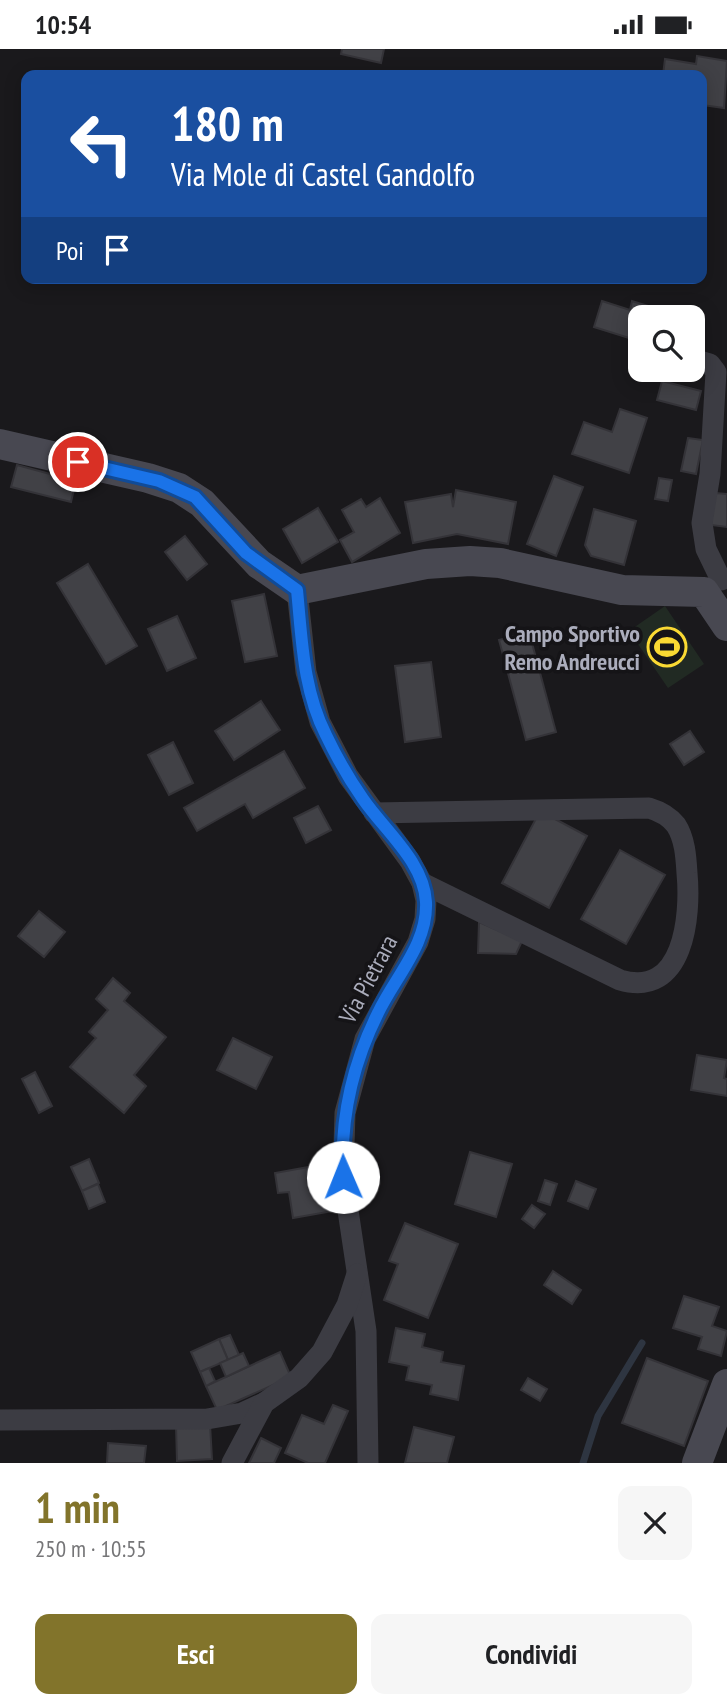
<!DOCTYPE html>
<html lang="it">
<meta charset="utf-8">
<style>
body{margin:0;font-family:"PT Sans Narrow",sans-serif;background:#f6f6f6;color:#202124;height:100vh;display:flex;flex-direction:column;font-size:26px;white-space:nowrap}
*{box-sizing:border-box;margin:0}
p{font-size:23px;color:#757577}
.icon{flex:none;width:38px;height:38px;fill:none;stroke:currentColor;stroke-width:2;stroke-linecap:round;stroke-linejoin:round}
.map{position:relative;height:1414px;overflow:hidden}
.side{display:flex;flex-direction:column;background:#fff;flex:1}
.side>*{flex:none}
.top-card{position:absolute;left:21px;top:21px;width:686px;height:214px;border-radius:14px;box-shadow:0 4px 18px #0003;background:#1a4fa0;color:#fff;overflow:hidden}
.controls{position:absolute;left:628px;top:256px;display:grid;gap:14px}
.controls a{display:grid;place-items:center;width:77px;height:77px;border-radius:14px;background:#fff;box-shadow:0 4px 18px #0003;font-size:35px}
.pin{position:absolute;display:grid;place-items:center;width:60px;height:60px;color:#fff;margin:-30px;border:4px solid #fff;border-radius:50%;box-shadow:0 2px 7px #0007}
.me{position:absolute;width:77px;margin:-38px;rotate:359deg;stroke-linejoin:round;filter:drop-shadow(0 0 5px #0008)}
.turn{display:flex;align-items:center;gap:24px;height:147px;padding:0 35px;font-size:32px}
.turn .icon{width:91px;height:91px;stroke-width:2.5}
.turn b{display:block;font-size:49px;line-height:60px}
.then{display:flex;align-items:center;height:66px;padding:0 35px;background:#0003;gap:14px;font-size:26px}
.round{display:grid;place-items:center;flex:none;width:74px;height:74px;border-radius:14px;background:#f6f6f6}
.summary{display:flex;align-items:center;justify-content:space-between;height:119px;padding:0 35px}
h1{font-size:42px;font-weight:700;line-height:52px;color:#82742b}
.cta{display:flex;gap:14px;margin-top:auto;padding:14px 35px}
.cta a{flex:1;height:80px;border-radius:14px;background:#82742b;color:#fff;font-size:28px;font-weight:700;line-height:80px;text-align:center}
.cta a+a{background:#f6f6f6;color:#202124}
.status{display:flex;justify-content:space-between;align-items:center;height:49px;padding:0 35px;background:#fff;direction:ltr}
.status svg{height:19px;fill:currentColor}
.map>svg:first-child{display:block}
.green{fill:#212a23}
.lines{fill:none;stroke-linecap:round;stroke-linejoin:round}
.stream{stroke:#2e3541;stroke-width:7}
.building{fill:#414146;stroke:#343338;stroke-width:2}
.street{stroke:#3c3c43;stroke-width:21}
.secondary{stroke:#484851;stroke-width:30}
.route-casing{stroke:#114b97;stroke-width:18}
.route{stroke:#1a73e8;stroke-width:12}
.labels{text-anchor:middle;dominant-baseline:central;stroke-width:7;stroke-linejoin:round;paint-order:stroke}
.poi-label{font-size:24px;font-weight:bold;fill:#abadbc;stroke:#151417;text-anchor:end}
.street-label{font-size:24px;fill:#abadbc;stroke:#151417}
</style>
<div class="status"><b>10:54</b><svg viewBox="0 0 49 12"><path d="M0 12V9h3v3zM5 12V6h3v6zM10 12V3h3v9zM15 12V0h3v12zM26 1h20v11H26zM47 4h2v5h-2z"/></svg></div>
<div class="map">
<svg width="727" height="1414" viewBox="0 0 727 1414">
<rect width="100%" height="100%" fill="#1a191c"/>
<path class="green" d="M665 557 704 615 668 639 629 582Z"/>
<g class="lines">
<path class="stream" d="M583 1414 598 1367 642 1294"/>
</g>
<g class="building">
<path d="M342 0H384L381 14 341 5Z"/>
<path d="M697 7 727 12 724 59 702 56V26H663L665 10 696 15Z"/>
<path d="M602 252 630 261 632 252 684 268H640V277L633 274 629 289 594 278Z"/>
<path d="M662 332 701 342 696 361 657 351Z"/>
<path d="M620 360 647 369 629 424 572 405 584 373 612 383Z"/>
<path d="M688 389 703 391 696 425 681 422Z"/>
<path d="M17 416 76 432 71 453 11 438Z"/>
<path d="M554 427 583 438 556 507 527 495Z"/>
<path d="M659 429 672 431 668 452 655 450Z"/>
<path d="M456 441 516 453 508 495 457 485 413 494 405 453 451 445 453 458Z"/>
<path d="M715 444 727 445V478L711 476Z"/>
<path d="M380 449 400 484 352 513 340 491 354 483 342 461 361 450 366 458Z"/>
<path d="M318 459 338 493 302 514 283 480Z"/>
<path d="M594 460 636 472 624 516 591 507 585 496Z"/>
<path d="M185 487 207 515 187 531 165 503Z"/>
<path d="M88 515 137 597 106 615 57 534Z"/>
<path d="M264 545 277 607 245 613 232 552Z"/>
<path d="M177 567 196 609 167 622 148 580Z"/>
<path d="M529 583 556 683 526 691 499 591Z"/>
<path d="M431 613 441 688 405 693 395 617Z"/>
<path d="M261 652 280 681 234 711 215 682Z"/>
<path d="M690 682 704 703 684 716 670 695Z"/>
<path d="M173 693 193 734 169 746 148 706Z"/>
<path d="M284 702 305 739 253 769 245 755 197 782 184 759Z"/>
<path d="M318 757 331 781 306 794 294 769Z"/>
<path d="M540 762 587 787 549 859 502 834Z"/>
<path d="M620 801 665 826 626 895 581 870Z"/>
<path d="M39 862 65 883 44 908 18 887Z"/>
<path d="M479 873 522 892 516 905 478 904Z"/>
<path d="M113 929 130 944 124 952 166 988 134 1026 146 1037 124 1064 70 1018 96 989 89 983 108 961 96 950Z"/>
<path d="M233 989 272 1008 256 1040 217 1021Z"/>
<path d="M697 1006 727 1011 724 1029 727 1030V1047L691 1041Z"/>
<path d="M35 1023 52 1057 39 1064 22 1030Z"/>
<path d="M470 1103 512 1115 496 1168 455 1155Z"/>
<path d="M89 1110 99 1134 82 1142 71 1118Z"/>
<path d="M325 1115 333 1162 293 1169 289 1143 278 1144 275 1124Z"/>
<path d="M545 1131 557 1135 550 1156 538 1152Z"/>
<path d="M576 1132 596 1140 588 1160 568 1152Z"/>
<path d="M98 1135 105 1153 89 1160 82 1142Z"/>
<path d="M532 1156 545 1165 534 1179 522 1170Z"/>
<path d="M405 1174 458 1195 428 1269 384 1251 398 1215 389 1212Z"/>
<path d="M553 1222 581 1241 572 1255 544 1236Z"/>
<path d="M684 1247 719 1258 712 1277 727 1282 721 1307 698 1300 702 1288 673 1279Z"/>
<path d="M396 1279 425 1285 422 1298 443 1303 441 1313 464 1317 458 1351 430 1345 432 1336 406 1331 409 1317 389 1313Z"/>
<path d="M230 1286 239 1306 228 1311 219 1290Z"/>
<path d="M219 1290 228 1311 200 1323 191 1303Z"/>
<path d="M280 1303 291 1328 217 1361 206 1337Z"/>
<path d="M243 1304 249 1317 226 1328 220 1314Z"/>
<path d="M647 1309 708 1332 684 1397 622 1374Z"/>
<path d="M209 1319 215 1332 206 1337 200 1323Z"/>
<path d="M528 1329 547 1340 540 1352 521 1341Z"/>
<path d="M333 1356 348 1362 325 1414H308L285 1404 302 1366 324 1375Z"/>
<path d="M210 1375 212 1410 177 1412 176 1377Z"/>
<path d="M414 1378 454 1388 447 1414H405Z"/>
<path d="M261 1389 281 1399 274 1414H249Z"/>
<path d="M108 1394 146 1397 144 1414H107Z"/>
</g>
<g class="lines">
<g class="street">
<path d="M693 310 710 315 716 323 710 425 702 474 706 500 721 531"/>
<path d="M297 541 306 623 320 673 348 727 410 812 422 834 426 851 425 870 418 893 365 990 345 1064 343 1128 366 1282 368 1414"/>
<path d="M374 764 649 759C659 762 669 767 676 776 685 790 686 808 687 824 691 867 684 950 620 931L422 834"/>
<path d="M0 1371 207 1370 242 1364 264 1354"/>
<path d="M232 1414 264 1354 299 1329 322 1303 347 1256 357 1225"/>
</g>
<g class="secondary">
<path d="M0 395 148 429 179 439 202 454 259 515 297 541 426 515 470 512 500 514 622 541 704 543 727 577"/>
<path d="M697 1414 727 1335"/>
</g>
</g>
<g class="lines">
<defs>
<path id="route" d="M78 413 159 432 195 448 246 504 297 541C302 591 303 641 326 686 337 709 349 730 363 750 385 782 424 813 426 853 428 895 395 928 378 964 352 1016 340 1069 343 1128"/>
</defs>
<use href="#route" class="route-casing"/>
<use href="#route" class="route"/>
</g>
<defs>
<symbol id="stadium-ring" viewBox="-11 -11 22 22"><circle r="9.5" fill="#151417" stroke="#fad933" stroke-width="1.5"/><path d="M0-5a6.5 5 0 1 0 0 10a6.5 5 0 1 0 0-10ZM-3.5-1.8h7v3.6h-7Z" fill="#fad933"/></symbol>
</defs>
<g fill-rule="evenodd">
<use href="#stadium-ring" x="645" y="576" width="44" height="44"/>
</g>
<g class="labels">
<g class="poi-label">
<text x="640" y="584">Campo Sportivo<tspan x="640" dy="28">Remo Andreucci</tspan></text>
</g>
<g class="street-label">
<text transform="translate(368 930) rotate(-62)">Via Pietrara</text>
</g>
</g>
</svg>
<div class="controls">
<a><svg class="icon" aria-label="search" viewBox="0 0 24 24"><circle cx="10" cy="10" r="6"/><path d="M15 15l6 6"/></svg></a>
</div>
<div class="pin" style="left:78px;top:413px;background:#d93025"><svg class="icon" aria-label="arrive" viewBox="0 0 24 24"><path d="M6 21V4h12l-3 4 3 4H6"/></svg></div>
<svg class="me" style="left:343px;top:1128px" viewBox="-20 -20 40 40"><circle r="19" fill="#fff"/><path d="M0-13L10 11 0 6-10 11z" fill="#1a73e8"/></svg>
<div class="top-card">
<div class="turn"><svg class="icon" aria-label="left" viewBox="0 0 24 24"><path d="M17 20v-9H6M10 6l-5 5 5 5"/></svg><div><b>180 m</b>Via Mole di Castel Gandolfo</div></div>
<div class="then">Poi<svg class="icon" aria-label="arrive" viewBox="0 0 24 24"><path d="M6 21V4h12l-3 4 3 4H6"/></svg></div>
</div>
</div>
<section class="side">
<div class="summary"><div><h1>1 min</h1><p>250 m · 10:55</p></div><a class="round"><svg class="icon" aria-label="close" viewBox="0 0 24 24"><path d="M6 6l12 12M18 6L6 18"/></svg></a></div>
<div class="cta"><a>Esci</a><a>Condividi</a></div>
</section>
